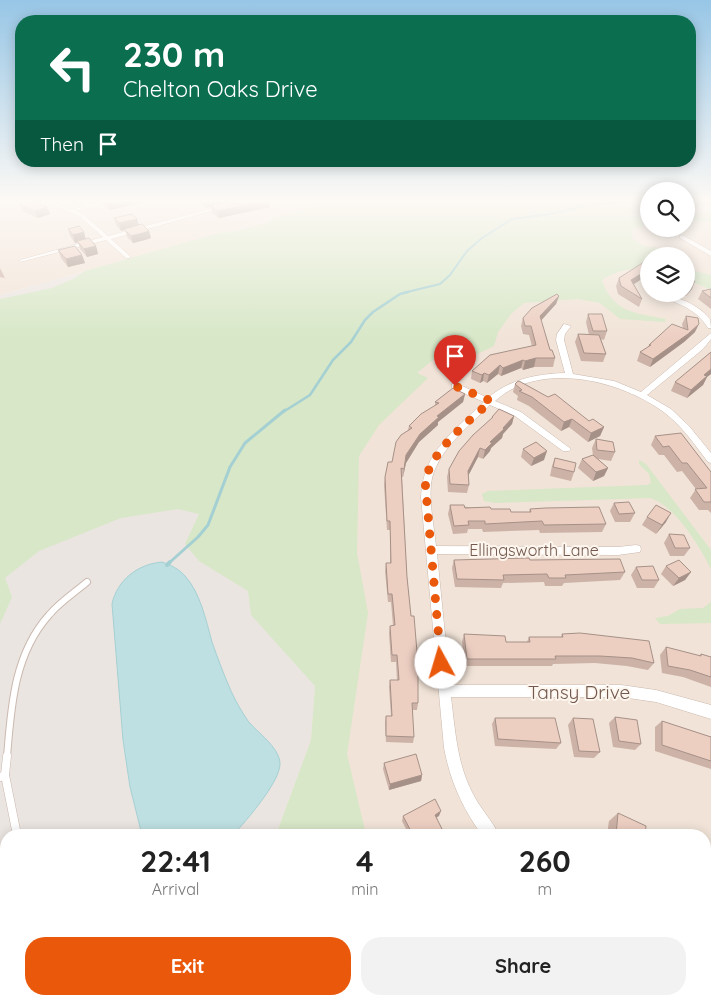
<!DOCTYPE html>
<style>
body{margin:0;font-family:Quicksand,sans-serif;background:#f2f2f2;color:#222;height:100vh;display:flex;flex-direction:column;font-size:19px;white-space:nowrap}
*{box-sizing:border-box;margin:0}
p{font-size:16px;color:#767676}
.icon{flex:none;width:28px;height:28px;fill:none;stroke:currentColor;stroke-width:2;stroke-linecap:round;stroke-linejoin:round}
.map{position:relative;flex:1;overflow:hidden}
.panel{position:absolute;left:0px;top:829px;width:711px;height:176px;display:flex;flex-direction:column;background:#fff;border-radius:20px 20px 0 0;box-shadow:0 2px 12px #0003}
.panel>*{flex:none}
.top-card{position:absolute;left:15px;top:15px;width:681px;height:152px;border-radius:20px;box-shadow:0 2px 12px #0003;background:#0b6e4f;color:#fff;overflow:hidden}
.fabs{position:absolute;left:640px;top:182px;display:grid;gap:10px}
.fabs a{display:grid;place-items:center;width:55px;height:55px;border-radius:50%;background:#fff;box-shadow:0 2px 12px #0003;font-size:25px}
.pin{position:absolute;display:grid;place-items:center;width:42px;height:42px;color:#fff;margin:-51px -21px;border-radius:50% 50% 50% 0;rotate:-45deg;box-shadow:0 0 5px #0007}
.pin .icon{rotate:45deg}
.me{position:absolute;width:55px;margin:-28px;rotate:354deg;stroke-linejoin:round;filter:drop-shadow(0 0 4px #0008)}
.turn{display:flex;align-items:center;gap:18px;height:105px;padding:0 25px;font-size:22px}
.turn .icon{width:65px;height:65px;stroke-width:2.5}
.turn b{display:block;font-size:35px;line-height:42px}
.then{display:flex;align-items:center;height:48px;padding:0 25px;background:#0003;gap:10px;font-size:19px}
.eta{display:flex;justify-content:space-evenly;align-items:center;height:85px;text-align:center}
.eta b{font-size:30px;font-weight:700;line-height:35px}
.action{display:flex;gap:10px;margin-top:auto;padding:10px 25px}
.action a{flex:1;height:58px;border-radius:20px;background:#ea580c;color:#fff;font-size:20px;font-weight:700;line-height:58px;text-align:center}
.action a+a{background:#f2f2f2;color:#222}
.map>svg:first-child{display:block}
.residential{fill:#f1e3d7;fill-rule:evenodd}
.industrial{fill:#ebe5e1}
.green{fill:#d7e7c7}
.water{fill:#bee0e2;stroke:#a5d0d3}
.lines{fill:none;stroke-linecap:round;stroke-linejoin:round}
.stream-far4{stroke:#a5d0d3;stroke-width:2}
.stream-far3{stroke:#a5d0d3;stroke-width:2.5}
.stream-far2{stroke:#a5d0d3;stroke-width:3}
.stream-far1{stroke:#a5d0d3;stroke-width:4}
.stream{stroke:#a5d0d3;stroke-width:5}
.lane-far1-casing{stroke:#cbb9af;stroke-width:8}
.lane-casing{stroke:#cbb9af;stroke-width:9}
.street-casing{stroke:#cbb9af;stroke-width:1}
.lane-far1{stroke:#fff;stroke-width:6}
.lane{stroke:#fff;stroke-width:8}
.street{fill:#fff;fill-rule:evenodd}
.wall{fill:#ccb2a7}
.shaded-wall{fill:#a69188}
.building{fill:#edcfc2;stroke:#a69188}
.route{stroke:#ea580c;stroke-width:9;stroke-dasharray:0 16.2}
.labels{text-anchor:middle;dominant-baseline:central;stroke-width:4;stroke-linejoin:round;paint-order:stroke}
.street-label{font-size:16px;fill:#72584e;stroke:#fdf6ee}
.near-street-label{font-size:19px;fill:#72584e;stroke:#fdf6ee}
</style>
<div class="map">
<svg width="711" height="1004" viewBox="0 0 711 1004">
<rect width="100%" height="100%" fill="#faf1e8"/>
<g class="residential">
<path d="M5 200H339L0 295V201Z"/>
<path d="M711 211V1004H213L215 999H705V835H276L311 740 334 439 606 221 649 216V229H686V215ZM649 256H686V294H649Z"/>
</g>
<path class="industrial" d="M339 200 606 221 334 439 311 740 276 835H6V999H215L213 1004H0V295Z"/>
<g class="green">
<path d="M339 200H649V224L633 230 632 238 643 246 659 248 675 256H649V268C631 268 617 270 602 280 613 313 636 313 666 319L665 322 620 319 600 303 578 299 524 303 511 314 498 332 494 346 473 356 439 355 417 373 428 378 379 425 359 456 357 553 368 613 347 754 366 835H276L311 740 315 686 251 615 248 591 199 561 185 544 199 514 178 509 121 518 39 551 5 578 12 597 0 624V299L52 288 73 279 85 271 219 233 231 232 270 222 272 218Z"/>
<path d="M686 200H711V207L698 206 689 214 711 211V222L686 221Z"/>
<path d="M686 262 692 265 695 271 711 275V290L686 279Z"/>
<path d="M639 460 646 464 711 550V569C700 547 675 505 650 498L495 503 484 501 482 494 488 491 647 485 651 483 649 474 639 464Z"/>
<path d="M711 602V623L660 624 655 618 668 616 680 609 703 608Z"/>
<path d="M215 999H515L522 1004H213Z"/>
</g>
<path class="water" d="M162 562C171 565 179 569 185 576 200 592 206 620 212 642 218 659 224 675 231 691 236 702 242 712 248 721 257 732 279 747 280 763 281 781 246 821 233 835H142L130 787 123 740 112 604C117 580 138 564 162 562Z"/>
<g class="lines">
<g class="stream-far4">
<path d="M686 200H698"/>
<path d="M403 293 440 284 450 275 467 251 482 238 512 219 551 214 590 205 649 200"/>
</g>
<path class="stream-far3" d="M283 412 310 395 333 360 351 342 365 320 373 312 400 294 408 292"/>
<path class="stream-far2" d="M169 563 198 537 208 525 230 467 245 443 285 410"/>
<path class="stream-far1" d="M167 565 170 562"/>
<path class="stream" d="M149 1004 150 999"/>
<defs>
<path id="lane-far1" d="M7 757C11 707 14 654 49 615 60 602 74 593 87 582"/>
<g id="lane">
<path d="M5 775 7 756"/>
<path d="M0 777 5 775 17 835"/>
<path d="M43 1004 44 999"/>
</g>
<g id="street">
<path d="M42 200C53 199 62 209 72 209 86 208 100 200 114 200L76 211 83 214 108 236 243 200H251L111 239 130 256V258H126L106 240 20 262V260L103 237 79 216Z"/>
<path d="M680 236H684L711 251V256L680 238Z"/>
<path d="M650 294C672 294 696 302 710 319L711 328H708C695 307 674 301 651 295Z"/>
<path d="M564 324 571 326 565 334 564 340 573 374 614 381 641 392 711 333V339L703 349 647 395 671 409 689 426 711 453V463L708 462C695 445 682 426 665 413 621 380 540 360 495 401L521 412 571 449 569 451H563L515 416 490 405C469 426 435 452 431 484 429 504 434 526 436 546L618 547 636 545 640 546 641 549 640 552 618 555 437 554 450 685H621L656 690 711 705V719L656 702 621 697H451C455 729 457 763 472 792 479 807 492 820 499 835H482C462 808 450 780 444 748L421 497C423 452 454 431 484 402L452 388V384H458L488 398C510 379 537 374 565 373L556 340 557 334Z"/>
<path d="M705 947 711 949V967L705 965Z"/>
</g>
</defs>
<use href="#lane-far1" class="lane-far1-casing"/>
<use href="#lane" class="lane-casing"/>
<use href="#street" class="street-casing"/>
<use href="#lane-far1" class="lane-far1"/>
<use href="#lane" class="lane"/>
<use href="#street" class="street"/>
</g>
<g class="wall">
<path d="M71 200H148V201L110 210 103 205 102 200 73 203Z"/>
<path d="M197 200H290L283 202 270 201V207L219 218 212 213 211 207 206 208 197 201Z"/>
<path d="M19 204 47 207 50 214 38 218 22 211Z"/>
<path d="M114 218 139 225 149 231 151 238 145 240 133 243 127 237 125 230 121 231 116 225Z"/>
<path d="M68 229 86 239 96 246 98 254 87 257 80 249 78 242 75 243 70 236Z"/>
<path d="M58 250 82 255 85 263 68 267 61 258Z"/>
<path d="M0 268 5 278 0 277Z"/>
<path d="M646 276 634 284 642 299 639 307 618 294 616 286 619 278Z"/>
<path d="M686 279 695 281 692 289 686 296 676 294H686Z"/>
<path d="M711 289V309L698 299 702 291Z"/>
<path d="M559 296 556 304 541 320 550 350 555 358 553 367H534L523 370 521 368 501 376 498 374 487 383 483 381 480 383 471 379 472 371 532 346 529 335 523 334 521 326 523 318Z"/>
<path d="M588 314 607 331 604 340 601 339 606 354 603 362 581 361 575 342 578 334 589 335 586 322Z"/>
<path d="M686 316 695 332 684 342 650 367 637 361 640 352 648 348 649 345 683 328 682 324Z"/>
<path d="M711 352V374L707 377 703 385 687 398 671 391 675 382Z"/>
<path d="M515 384 589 421 604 427 600 436 588 442 569 427 561 431 529 406 517 400 518 396 513 392Z"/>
<path d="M465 394 463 402 438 422V425L419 442 406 463 403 477H402L407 577 418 703 417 710H412L414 737 413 743 386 742 385 723 386 716H391L389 687 390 680H397L396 662H391L389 633 390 626H393L391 602H388L385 571 386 563H390V530H387L384 485 385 477 408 430 409 426 435 406V402Z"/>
<path d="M514 416 512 424 503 434 502 438 491 448 490 451 483 459 478 457 468 476 469 485 467 493 448 492 447 477 449 469 491 420 492 417Z"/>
<path d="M655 436 711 472V513L708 510H699L690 498 696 489 682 471 677 472 664 455H659L651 445Z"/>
<path d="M596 439 615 452 611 461 598 459 608 468 604 476 593 481 578 468 582 459 593 455 592 448Z"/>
<path d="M523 449 544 460 531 466 521 457Z"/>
<path d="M555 458 574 472 571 481 550 476 552 466Z"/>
<path d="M614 503 635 513 630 522H615L610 511Z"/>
<path d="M450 505 511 512H529L530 509 606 524 602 532 540 533 539 530 483 532 482 529H468L467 533 453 534 448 514Z"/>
<path d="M647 517 666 522 656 534 642 525Z"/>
<path d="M669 534 690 548 684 556H670L664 543Z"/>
<path d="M454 560H530L625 572 620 580 564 583 562 586H545L544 582 503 583 501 588 455 587 452 568Z"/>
<path d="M666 566 691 572 685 580 673 586 661 574Z"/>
<path d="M636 567 659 580 654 588H637L631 575Z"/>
<path d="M464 634 506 642H527L529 637H561L562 634 654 663 648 670 627 666 595 663 553 664 552 666H465L462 642Z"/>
<path d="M666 647 699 656 701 654 711 657V687L683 677 662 673 660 655Z"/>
<path d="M615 717 641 744 635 750 613 747 609 723Z"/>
<path d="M495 718 561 743 556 749 495 746 492 724Z"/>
<path d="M573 718 600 752 594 758 574 757 568 725Z"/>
<path d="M662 721 711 737V769L655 751V727Z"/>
<path d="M384 763 422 775 421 781 389 790 383 769Z"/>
<path d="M618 813 645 835H607L609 821Z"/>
<path d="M403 816H439L437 817 440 833 437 835H409L402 821Z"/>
<path d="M705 863 711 866V916L705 913Z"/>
<path d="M596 999H605V1000H598Z"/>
<path d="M629 999H703L707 1004H630L631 1000Z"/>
</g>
<g class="shaded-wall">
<path d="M71 200H102L73 203Z"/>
<path d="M122 200H148V201L110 210 107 203Z"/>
<path d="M209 200H236L206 208 204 201Z"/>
<path d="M270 200V207L219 218 217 211Z"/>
<path d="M47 207 50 214 38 218 35 211Z"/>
<path d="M137 219 139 226 121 231 119 223Z"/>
<path d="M149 231 151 238 145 240 133 243 131 236Z"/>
<path d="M84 232 86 240 75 243 73 235Z"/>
<path d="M96 246 98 254 87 257 84 249Z"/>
<path d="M82 255 85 263 68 267 66 259Z"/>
<path d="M649 269 646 276 628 288 631 280Z"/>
<path d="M695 281 692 289 686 296 690 288Z"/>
<path d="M559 296 556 304 538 324 540 316Z"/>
<path d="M699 324 695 332 684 342 650 367 653 359Z"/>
<path d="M536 358 534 367 523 370 525 361Z"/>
<path d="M523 360 521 368 501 376 503 368Z"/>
<path d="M500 365 498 374 487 383 489 375Z"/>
<path d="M711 369V374L707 377 703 385 687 398 691 390 704 375Z"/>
<path d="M484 373 483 381 480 383 482 375Z"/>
<path d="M465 394 463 402 438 422V425L419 442 406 463 403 477 406 455 420 434 437 416Z"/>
<path d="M514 416 512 424 503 434 502 438 491 448 490 451 483 459 485 450 490 442Z"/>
<path d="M572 419 569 427 561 431 564 422Z"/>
<path d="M604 427 600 436 588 442 591 433Z"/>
<path d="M480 448 478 457 466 480 468 471Z"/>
<path d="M547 451 544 460 531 466 534 458Z"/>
<path d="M608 468 604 476 593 481 596 472Z"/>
<path d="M671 513 666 522 656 534 662 525Z"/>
<path d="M691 572 685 580 673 586 679 578Z"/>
<path d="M422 775 421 781 389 790 390 784Z"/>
<path d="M441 811 439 816 433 819 435 815Z"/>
<path d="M442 829 440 833 437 835H431Z"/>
</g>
<g class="building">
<path d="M31 200 47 207 35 211 19 204Z"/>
<path d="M103 200H122L107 203Z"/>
<path d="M232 200H270L217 211 211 206Z"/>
<path d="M132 214 137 219 119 223 114 218Z"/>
<path d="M142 224 149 231 143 233 131 236 124 229Z"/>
<path d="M79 226 84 232 73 235 68 229Z"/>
<path d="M89 238 96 246 84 249 77 241Z"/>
<path d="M75 246 82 255 66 259 58 250Z"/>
<path d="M644 262 649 269 631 280 642 299 621 286 619 278Z"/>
<path d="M686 279 695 281 690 288 686 287Z"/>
<path d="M711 289V298L702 291Z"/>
<path d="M557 294 559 296 540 316 550 350H552L555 358H536L525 361 523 360 503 368 500 365 489 375 484 373 482 375 472 371 490 355 536 345 531 326H525L523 318 532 308Z"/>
<path d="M588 314H602L607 331H593Z"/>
<path d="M686 316 698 318 699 324 688 334 653 359 640 352 651 345H649L672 324 688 330Z"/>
<path d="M578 334 599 335 606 354 584 353Z"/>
<path d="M711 352V369L704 375 707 376 691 390 675 382Z"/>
<path d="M519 381 548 397 555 394 589 421 593 419 604 427 591 433 572 419 564 422 532 397 519 391 522 390 515 384 517 382Z"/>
<path d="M453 388 465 394 437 416 439 417 420 434 406 455 404 469 401 468 407 577 411 616H414L418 664V703H412L414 737 386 736V716H392L390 680H399L397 655H392L390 626 395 625 392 594H388L386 563H391L390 521H387L385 477 388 462H392L396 442 401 435 412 428 409 426 421 414 439 403 435 402Z"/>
<path d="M499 409 514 416 503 428 504 429 490 442 492 443 485 450 480 448 468 471 469 485 450 484 449 469 459 451 473 435 493 417H492Z"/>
<path d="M681 433 711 472V502H704L695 489 707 488 687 463H682L669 446 663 447 655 436Z"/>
<path d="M596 439 613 442 615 452 597 450Z"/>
<path d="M536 442 547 451 534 458 523 449Z"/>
<path d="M593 455 608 468 596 472 582 459Z"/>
<path d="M555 458 576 463 574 472 553 467Z"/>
<path d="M629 502 635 513 619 514 614 503Z"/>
<path d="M450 505H464L465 508 490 507 491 509H510L511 512H531L530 509 545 508 599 507 606 524 544 525 542 521 485 524V521H468L469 525 454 526Z"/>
<path d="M656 505 671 513 662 525 647 517Z"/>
<path d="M669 534 684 535 690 548H675Z"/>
<path d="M529 558 530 560 620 559 625 572 565 575 566 578H549L547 574 503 575 504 580 457 579 454 560Z"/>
<path d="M679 560 691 572 679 578 666 566Z"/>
<path d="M653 566 659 580H642L636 567Z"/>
<path d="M580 633 649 641 654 663 632 658 600 656H555L556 659H467L464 634 505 636 506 642H530L529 637H563L562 634Z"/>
<path d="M666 647 701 656V654L711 657V677L690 670 668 666Z"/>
<path d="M615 717 637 720 641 744 619 741Z"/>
<path d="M495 718H555L561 743 498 739Z"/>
<path d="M573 718 593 719 600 752 579 751Z"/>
<path d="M662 721 711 737V761L662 745Z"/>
<path d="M416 754 422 775 390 784 384 763Z"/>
<path d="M435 799 441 811 435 815 442 829 431 835H413L403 816Z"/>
<path d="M618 813 646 826 645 835H616Z"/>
<path d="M705 863 711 866V908L705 905Z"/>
<path d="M638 999H703L707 1001V1004H638L639 999Z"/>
</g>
<linearGradient id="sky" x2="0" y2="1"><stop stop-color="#97c6e6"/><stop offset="0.59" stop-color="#fdf9f5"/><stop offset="1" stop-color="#fdf9f5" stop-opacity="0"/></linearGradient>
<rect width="711" height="340" fill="url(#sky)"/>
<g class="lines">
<path class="route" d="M441 663 425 480C435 447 466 424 491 401L455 386"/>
</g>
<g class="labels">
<g class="street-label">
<text x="534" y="550">Ellingsworth Lane</text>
</g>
<g class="near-street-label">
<text x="579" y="692">Tansy Drive</text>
</g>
</g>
</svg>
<div class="fabs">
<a><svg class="icon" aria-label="search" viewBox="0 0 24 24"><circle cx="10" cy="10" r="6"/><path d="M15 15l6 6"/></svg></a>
<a><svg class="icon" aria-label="layers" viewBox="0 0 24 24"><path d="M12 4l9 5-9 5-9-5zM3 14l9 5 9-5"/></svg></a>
</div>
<div class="pin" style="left:455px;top:386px;background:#d93025"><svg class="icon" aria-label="arrive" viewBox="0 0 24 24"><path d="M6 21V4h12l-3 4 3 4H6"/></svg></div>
<svg class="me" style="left:441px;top:663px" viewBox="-20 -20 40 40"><circle r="19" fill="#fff"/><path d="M0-13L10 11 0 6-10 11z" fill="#ea580c"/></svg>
<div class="top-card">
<div class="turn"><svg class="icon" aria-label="left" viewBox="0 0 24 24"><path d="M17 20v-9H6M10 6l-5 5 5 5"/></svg><div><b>230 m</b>Chelton Oaks Drive</div></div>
<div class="then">Then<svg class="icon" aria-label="arrive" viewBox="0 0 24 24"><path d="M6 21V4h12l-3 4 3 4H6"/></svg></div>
</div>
<section class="panel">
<div class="eta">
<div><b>22:41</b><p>Arrival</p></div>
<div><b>4</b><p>min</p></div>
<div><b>260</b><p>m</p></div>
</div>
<div class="action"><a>Exit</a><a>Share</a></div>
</section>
</div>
